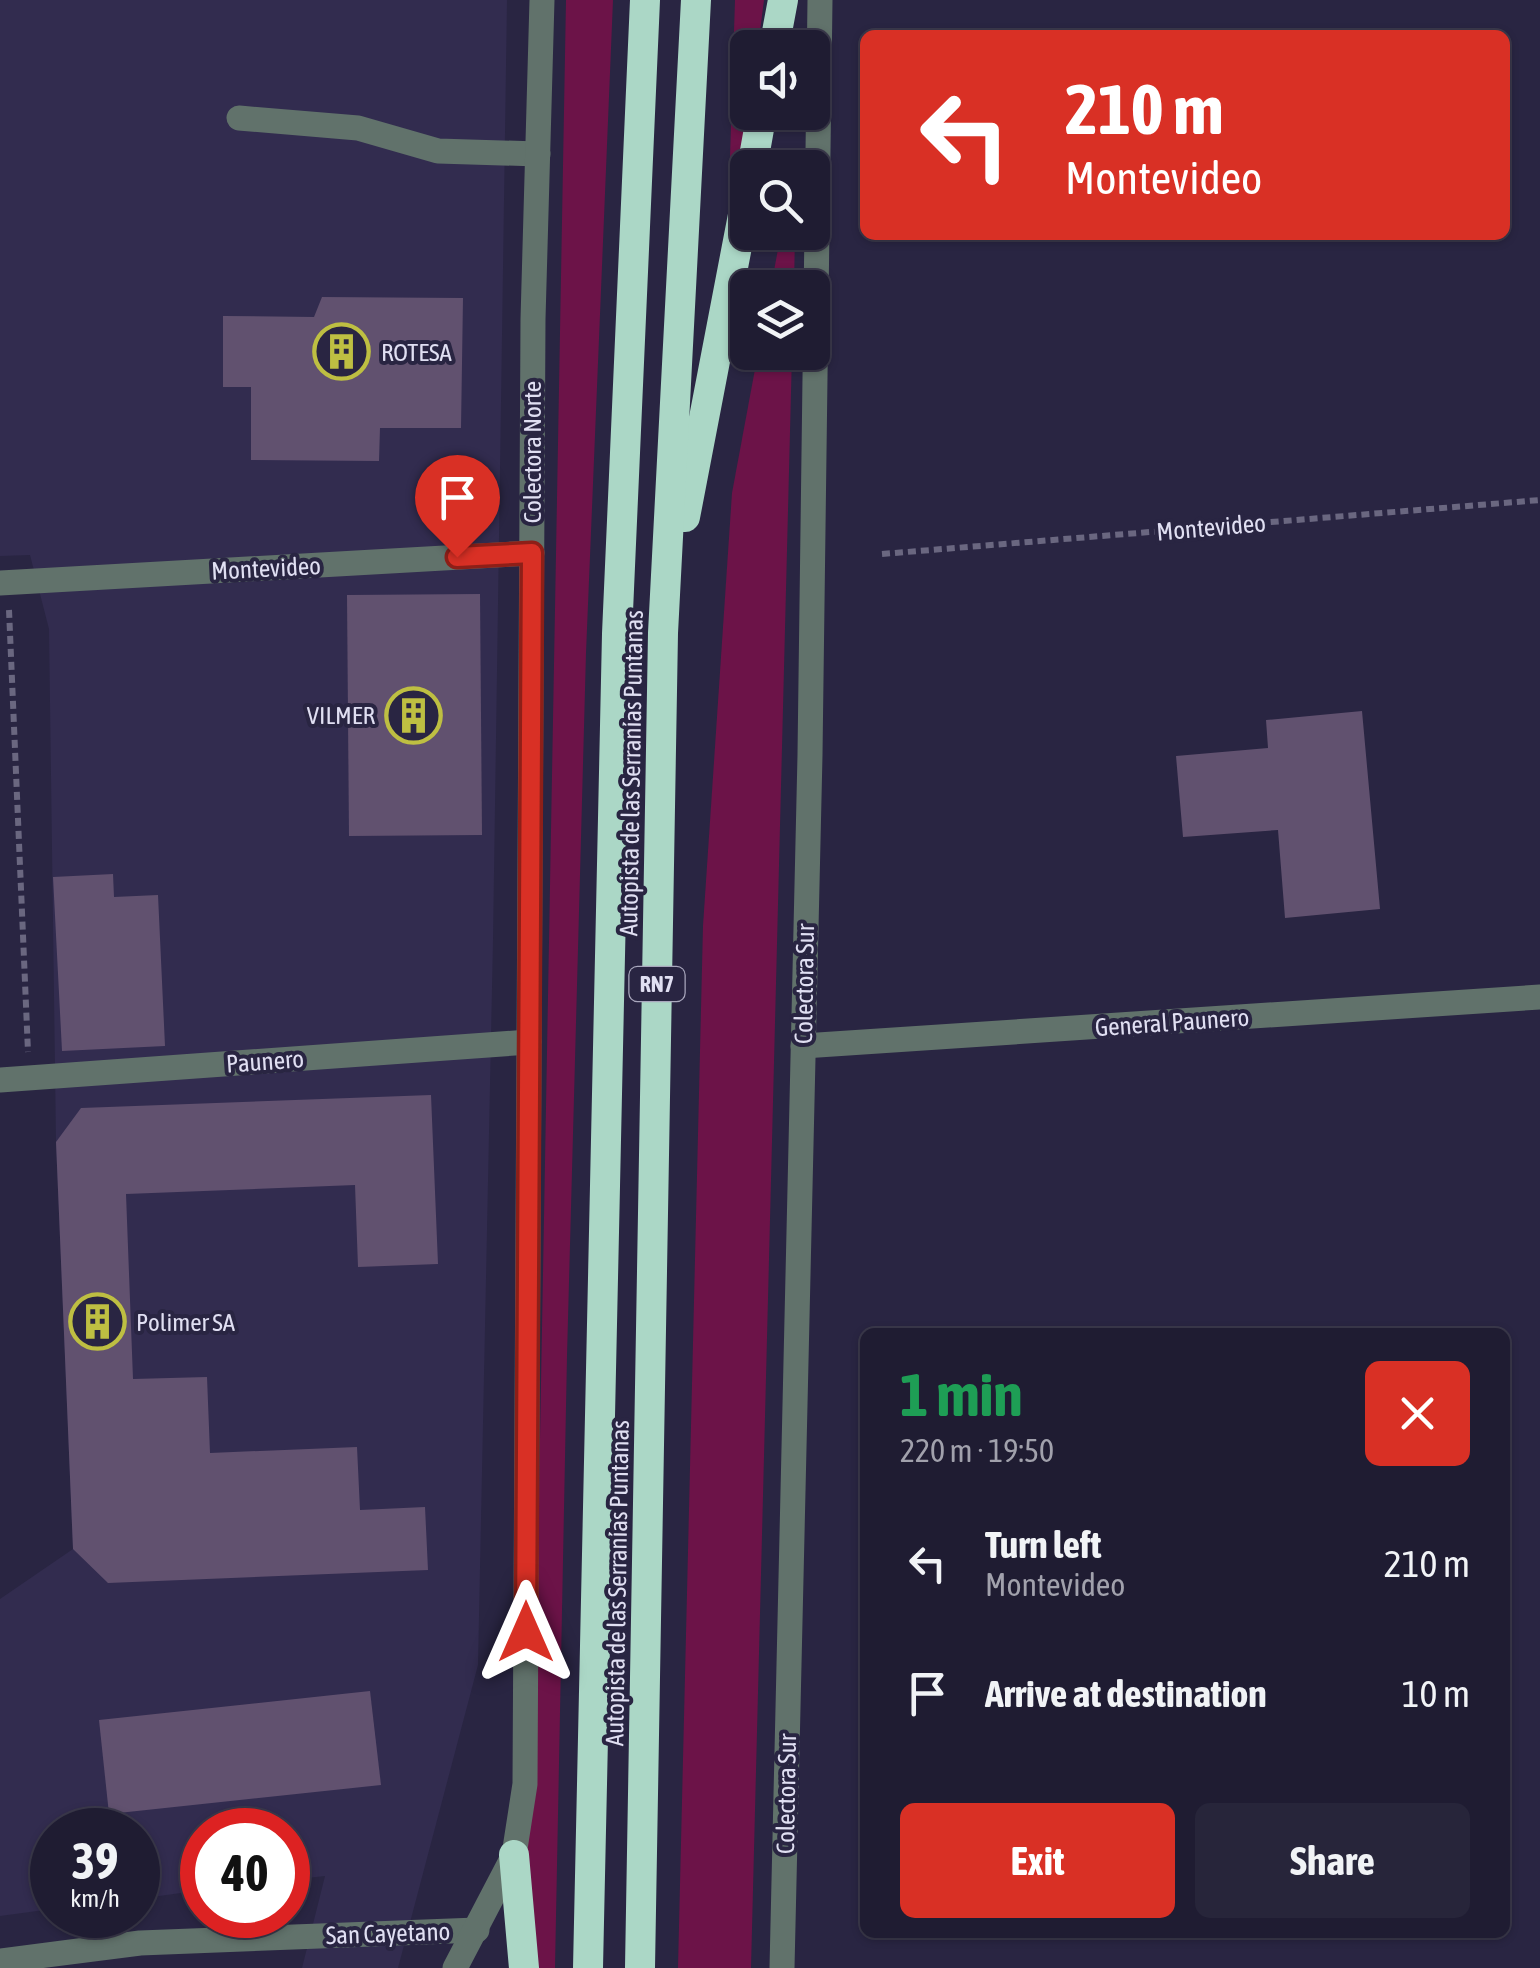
<!DOCTYPE html>
<meta charset="utf-8">
<style>
body{margin:0;font-family:"Asap Condensed",sans-serif;background:#27253a;color:#f1f3f6;height:100vh;display:flex;flex-direction:column;font-size:38px;white-space:nowrap}
*{box-sizing:border-box;margin:0}
p{font-size:32px;color:#a1a1ac}
.icon{flex:none;width:55px;height:55px;fill:none;stroke:currentColor;stroke-width:2;stroke-linecap:round;stroke-linejoin:round}
.map{position:relative;flex:1;overflow:hidden}
.side{position:absolute;left:860px;top:1328px;width:650px;height:610px;display:flex;flex-direction:column;background:#1f1c32;border-radius:15px;box-shadow:0 2px 8px #0004,0 0 0 2px #3c3a4d}
.side>*{flex:none}
.hud{position:absolute;left:860px;top:30px;width:650px;height:210px;border-radius:15px;box-shadow:0 2px 8px #0004,0 0 0 2px #3c3a4d;background:#d93025;color:#fff;overflow:hidden}
.controls{position:absolute;left:730px;top:30px;display:grid;gap:20px}
.controls a{display:grid;place-items:center;width:100px;height:100px;border-radius:15px;background:#1f1c32;box-shadow:0 2px 8px #0004,0 0 0 2px #3c3a4d;font-size:50px}
.speed{position:absolute;left:30px;top:1808px;display:flex;gap:20px;font-size:50px;font-weight:700;text-align:center}
.speed>*{display:grid;place-content:center;width:130px;height:130px;border-radius:50%;background:#1f1c32;box-shadow:0 2px 8px #0004,0 0 0 2px #3c3a4d;line-height:1}
.speed small{font-size:25px;font-weight:400}
.speed .limit{border:15px solid #d22;background:#fff;color:#111}
.pin{position:absolute;display:grid;place-items:center;width:85px;height:85px;color:#fff;margin:-102px -42px;border-radius:50% 50% 50% 0;rotate:-45deg;box-shadow:0 0 10px #0007}
.pin .icon{rotate:45deg}
.me{position:absolute;width:110px;margin:-55px;rotate:0deg;stroke-linejoin:round;filter:drop-shadow(0 0 8px #0008)}
.turn{display:flex;align-items:center;gap:35px;height:210px;padding:0 40px;font-size:45px}
.turn .icon{width:130px;height:130px;stroke-width:2.5}
.turn b{display:block;font-size:70px;line-height:85px}
.round{display:grid;place-items:center;flex:none;width:105px;height:105px;border-radius:15px;background:#27253a}
.overview{display:flex;align-items:center;justify-content:space-between;height:170px;padding:0 40px}
h1{font-size:60px;font-weight:700;line-height:75px;color:#1e9e55}
.button{display:flex;gap:20px;margin-top:auto;padding:20px 40px}
.button a{flex:1;height:115px;border-radius:15px;background:#d93025;color:#fff;font-size:40px;font-weight:700;line-height:115px;text-align:center}
.button a+a{background:#27253a;color:#f1f3f6}
ul{padding:0;list-style:none}
li{display:flex;align-items:center;gap:30px;height:130px;padding:0 40px}
li div{flex:1}
li b{display:block;font-size:38px}
li em{font-style:normal}
.map>svg:first-child{display:block}
.built{fill:#322c4f}
.green{fill:#6c1348}
.building{fill:#61516f}
.lines{fill:none;stroke-linecap:round;stroke-linejoin:round}
.path{stroke:#6a6780;stroke-width:6;stroke-dasharray:8 5;stroke-linecap:butt}
.minor{stroke:#61726b;stroke-width:25}
.highway{stroke:#abd7c6;stroke-width:30}
.route-casing{stroke:#8d1f18;stroke-width:25}
.route{stroke:#d93025;stroke-width:18}
.labels{text-anchor:middle;dominant-baseline:central;stroke-width:8;stroke-linejoin:round;paint-order:stroke}
.shield{fill:#292542;stroke:#a9a7bd;stroke-width:2.5}
.shield-label{font-size:22px;font-weight:bold;fill:#e0dff2}
.poi-label{font-size:25px;fill:#e0dff2;stroke:#292542;text-anchor:start}
.street-label{font-size:25px;fill:#e0dff2;stroke:#292542}
</style>
<div class="map">
<svg width="1540" height="1968" viewBox="0 0 1540 1968">
<rect width="100%" height="100%" fill="#292542"/>
<path class="built" d="M0 0H507L493 940 478 1665 398 1968H302L325 1876 288 1880V1830H202V1890L138 1899V1830H52V1909L0 1916V1599L73 1549 56 1142 49 629 30 555 0 556Z"/>
<g class="green">
<path d="M566 0H613L586 653 567 1356 555 1968H535L525 1864 536 1660Z"/>
<path d="M735 0H764L758 47 748 48 746 155 735 166 730 157Z"/>
<path d="M781 233H795L794 287H771Z"/>
<path d="M758 353H792L751 1968H678L703 926 732 493Z"/>
</g>
<g class="building">
<path d="M322 297 463 298 461 428H380L379 461 251 460V387H223V316L314 317Z"/>
<path d="M480 594 482 835 349 836 347 595Z"/>
<path d="M1362 711 1380 909 1285 918 1278 830 1183 837 1176 756 1268 748 1266 720Z"/>
<path d="M113 874 114 897 158 895 165 1046 62 1051 53 877Z"/>
<path d="M431 1095 438 1264 358 1267 355 1185 126 1194 133 1379 207 1377 210 1453 357 1447 360 1510 425 1507 428 1570 108 1583 73 1549 56 1142 81 1108Z"/>
<path d="M370 1691 381 1785 109 1814 99 1720Z"/>
</g>
<g class="lines">
<g class="path">
<path d="M882 554 1540 500"/>
<path d="M9 610 28 1052"/>
</g>
<g class="minor">
<path d="M239 118 358 128 438 151 538 154"/>
<path d="M0 583 532 553"/>
<path d="M803 1046 1540 997"/>
<path d="M0 1080 529 1042"/>
<path d="M0 1961 140 1943 477 1930"/>
<path d="M455 1968 514 1855 525 1784 533 319 542 0"/>
<path d="M782 1968 810 755 820 0"/>
</g>
<g class="highway">
<path d="M774 48 783 0"/>
<path d="M752 168 762 112"/>
<path d="M685 517 748 189"/>
<path d="M514 1855 524 1968"/>
<path d="M588 1968 617 634 645 0"/>
<path d="M640 1968 663 633 696 0"/>
</g>
</g>
<g class="lines">
<defs>
<path id="route" d="M457 557 532 553 526 1632"/>
</defs>
<use href="#route" class="route-casing"/>
<use href="#route" class="route"/>
</g>
<defs>
<symbol id="building-ring" viewBox="-11 -11 22 22"><circle r="9.5" fill="#292542" stroke="#bebf42" stroke-width="1.5"/><path d="M-4-6H4V6H1V3H-1V6H-4ZM-2.5-4.3h1.7v1.8h-1.7ZM.8-4.3h1.7v1.8H.8ZM-2.5-1h1.7V.8h-1.7ZM.8-1h1.7V.8H.8Z" fill="#bebf42"/></symbol>
</defs>
<g fill-rule="evenodd">
<use href="#building-ring" x="310" y="320" width="63" height="63"/>
<use href="#building-ring" x="382" y="684" width="63" height="63"/>
<use href="#building-ring" x="66" y="1290" width="63" height="63"/>
</g>
<g class="labels">
<rect class="shield" x="629.5" y="967" width="55" height="34" rx="8"/>
<g class="shield-label">
<text x="657" y="984">RN7</text>
</g>
<g class="poi-label">
<text x="381" y="352">ROTESA</text>
<text x="375" y="715" text-anchor="end">VILMER</text>
<text x="136" y="1322">Polimer SA</text>
</g>
<g class="street-label">
<text transform="translate(532 452) rotate(-90)">Colectora Norte</text>
<text transform="translate(1211 527) rotate(-5)">Montevideo</text>
<text transform="translate(266 568) rotate(-3)">Montevideo</text>
<text transform="translate(631 773) rotate(-89)">Autopista de las Serranías Puntanas</text>
<text transform="translate(804 984) rotate(-89)">Colectora Sur</text>
<text transform="translate(1172 1022) rotate(-4)">General Paunero</text>
<text transform="translate(265 1061) rotate(-4)">Paunero</text>
<text transform="translate(617 1583) rotate(-89)">Autopista de las Serranías Puntanas</text>
<text transform="translate(786 1794) rotate(-89)">Colectora Sur</text>
<text transform="translate(388 1933) rotate(-2)">San Cayetano</text>
</g>
</g>
</svg>
<div class="controls">
<a><svg class="icon" aria-label="sound" viewBox="0 0 24 24"><path d="M4 9h4l5-4v14l-5-4H4zM17 9q2 3 0 6"/></svg></a>
<a><svg class="icon" aria-label="search" viewBox="0 0 24 24"><circle cx="10" cy="10" r="6"/><path d="M15 15l6 6"/></svg></a>
<a><svg class="icon" aria-label="layers" viewBox="0 0 24 24"><path d="M12 4l9 5-9 5-9-5zM3 14l9 5 9-5"/></svg></a>
</div>
<div class="speed"><div>39<small>km/h</small></div><div class="limit">40</div></div>
<div class="pin" style="left:457px;top:557px;background:#d93025"><svg class="icon" aria-label="arrive" viewBox="0 0 24 24"><path d="M6 21V4h12l-3 4 3 4H6"/></svg></div>
<svg class="me" style="left:526px;top:1632px" viewBox="-20 -20 40 40"><path d="M0-17L14 15 0 8-14 15z" fill="#d93025" stroke="#fff" stroke-width="4"/></svg>
<div class="hud">
<div class="turn"><svg class="icon" aria-label="left" viewBox="0 0 24 24"><path d="M17 20v-9H6M10 6l-5 5 5 5"/></svg><div><b>210 m</b>Montevideo</div></div>
</div>
<section class="side">
<div class="overview"><div><h1>1 min</h1><p>220 m · 19:50</p></div><a class="round" style="background:#d93025;color:#fff"><svg class="icon" aria-label="close" viewBox="0 0 24 24"><path d="M6 6l12 12M18 6L6 18"/></svg></a></div>
<ul>
<li><svg class="icon" aria-label="left" viewBox="0 0 24 24"><path d="M17 20v-9H6M10 6l-5 5 5 5"/></svg><div><b>Turn left</b><p>Montevideo</p></div><em>210 m</em></li>
<li><svg class="icon" aria-label="arrive" viewBox="0 0 24 24"><path d="M6 21V4h12l-3 4 3 4H6"/></svg><div><b>Arrive at destination</b></div><em>10 m</em></li>
</ul>
<div class="button"><a>Exit</a><a>Share</a></div>
</section>
</div>
